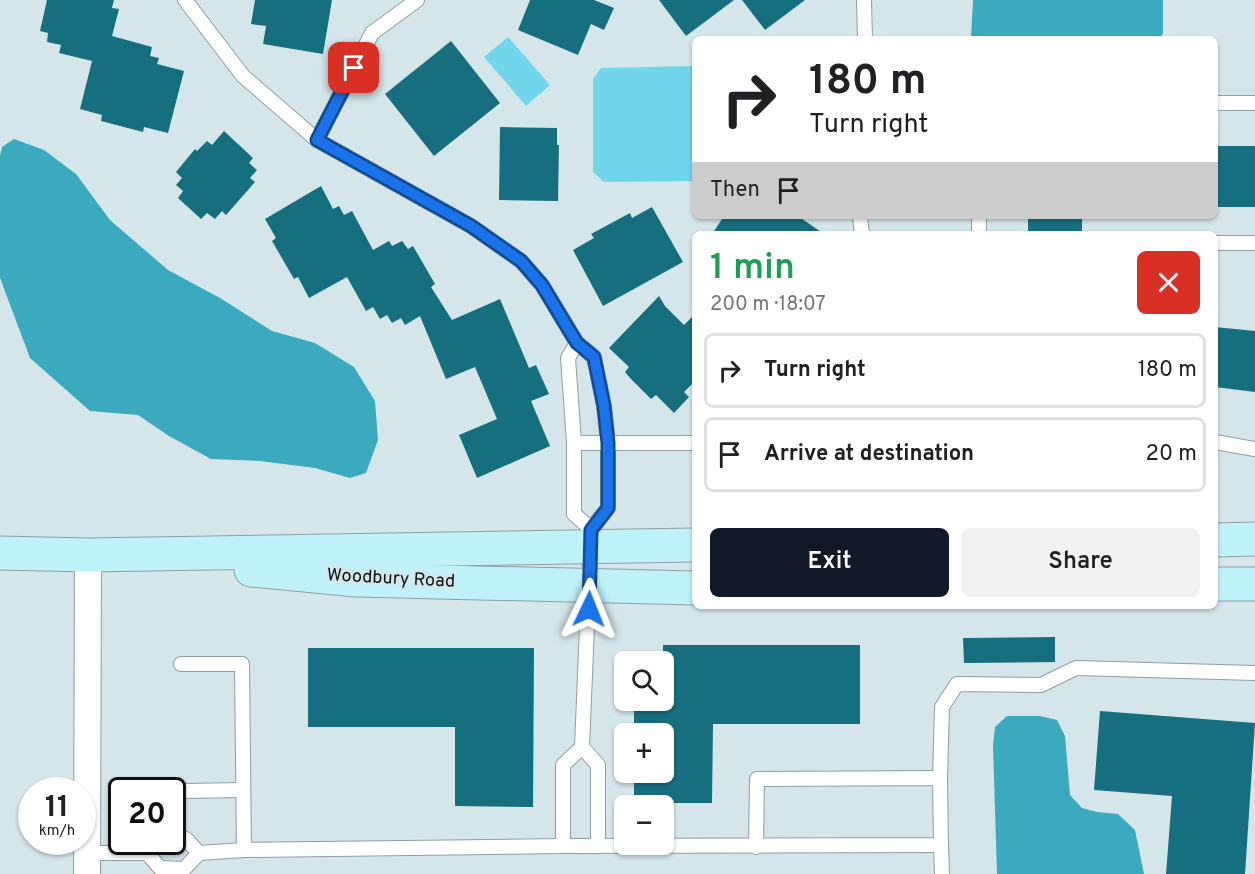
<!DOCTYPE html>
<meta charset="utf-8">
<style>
body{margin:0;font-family:Overpass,sans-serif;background:#f2f2f2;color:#202124;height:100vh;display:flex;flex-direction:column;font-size:22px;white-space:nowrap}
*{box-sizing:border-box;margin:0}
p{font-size:20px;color:#757577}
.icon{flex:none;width:33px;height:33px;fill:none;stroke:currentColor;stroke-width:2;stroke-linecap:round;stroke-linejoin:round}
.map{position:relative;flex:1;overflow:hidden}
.details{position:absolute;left:692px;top:231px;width:526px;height:378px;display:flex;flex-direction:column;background:#fff;border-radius:9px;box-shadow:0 2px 4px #0004}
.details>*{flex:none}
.guide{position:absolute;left:692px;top:36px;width:526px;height:183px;border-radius:9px;box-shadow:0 2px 4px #0004;background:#fff;color:#202124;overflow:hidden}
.fabs{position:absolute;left:614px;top:651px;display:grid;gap:12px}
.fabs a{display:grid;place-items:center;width:60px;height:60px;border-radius:9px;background:#fff;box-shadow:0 2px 4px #0004;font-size:30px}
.speed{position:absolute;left:18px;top:777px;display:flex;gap:12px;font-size:30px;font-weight:700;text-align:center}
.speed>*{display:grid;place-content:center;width:78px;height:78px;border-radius:50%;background:#fff;box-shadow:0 2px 4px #0004;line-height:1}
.speed small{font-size:15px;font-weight:400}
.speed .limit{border:3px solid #111;border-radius:9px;background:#fff;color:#111}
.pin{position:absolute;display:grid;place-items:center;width:51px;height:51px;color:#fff;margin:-26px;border-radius:12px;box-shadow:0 3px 9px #0006}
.me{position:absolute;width:66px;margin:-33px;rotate:2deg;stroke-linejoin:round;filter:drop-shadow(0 0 4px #0008)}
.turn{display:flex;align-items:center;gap:21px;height:126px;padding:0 18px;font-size:27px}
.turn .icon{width:78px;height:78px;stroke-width:2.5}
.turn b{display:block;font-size:42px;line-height:51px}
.then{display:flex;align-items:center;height:57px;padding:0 18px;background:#0003;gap:12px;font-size:22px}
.round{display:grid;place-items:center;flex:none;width:63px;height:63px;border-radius:9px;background:#f2f2f2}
.overview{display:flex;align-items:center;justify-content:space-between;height:102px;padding:0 18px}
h1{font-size:36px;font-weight:600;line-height:45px;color:#1e9e55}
.action{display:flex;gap:12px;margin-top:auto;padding:12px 18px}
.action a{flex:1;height:69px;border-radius:9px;background:#111827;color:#fff;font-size:24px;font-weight:600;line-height:69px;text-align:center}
.action a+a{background:#f2f2f2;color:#202124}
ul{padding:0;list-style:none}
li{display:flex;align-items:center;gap:18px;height:75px;margin:0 12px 9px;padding:0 6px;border:3px solid #e0e0e0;border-radius:9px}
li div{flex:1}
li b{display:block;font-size:22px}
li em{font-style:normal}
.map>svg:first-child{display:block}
.green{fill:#71d6eb}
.water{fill:#3baabf}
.building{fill:#166f7f}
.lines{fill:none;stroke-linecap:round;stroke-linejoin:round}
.lane-casing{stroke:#8e9fa3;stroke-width:16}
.street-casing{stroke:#8e9fa3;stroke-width:28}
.secondary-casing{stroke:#8e9fa3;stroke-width:35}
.lane{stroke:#fff;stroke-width:14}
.street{stroke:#fff;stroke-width:26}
.secondary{stroke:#bff1f9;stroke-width:33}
.route-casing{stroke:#114b97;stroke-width:15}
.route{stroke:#1a73e8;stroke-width:10}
.labels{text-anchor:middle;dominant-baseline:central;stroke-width:5;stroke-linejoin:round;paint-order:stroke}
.street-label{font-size:18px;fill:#0c1213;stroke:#d4e6ea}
</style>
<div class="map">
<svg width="1255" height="874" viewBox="0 0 1255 874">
<rect width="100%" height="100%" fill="#d4e6ea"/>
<g class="green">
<path d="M508 37 550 85 526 106 484 57Z"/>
<path d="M694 66V181L604 182 593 172V79L601 68Z"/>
</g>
<g class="water">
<path d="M973 0H1163V33L1160 39H971Z"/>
<path d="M14 139 44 150 76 174 110 220 168 270 220 298 272 331 315 343 354 367 375 401 378 440 366 473 350 478 315 468 260 461 211 459 169 436 138 415 90 411 30 358 0 278V156L2 147Z"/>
<path d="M1007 716H1040L1057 720 1065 736 1070 795 1082 808 1097 812 1118 814 1135 830 1144 874H997L993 746 995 727Z"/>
</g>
<g class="building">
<path d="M47 0H114L112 8 119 9 112 36 152 47 150 56 159 58 157 64 184 71 168 133 144 127 143 132 101 121 102 115 80 109 92 61 59 53 61 45 47 42 48 33 40 31Z"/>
<path d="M255 0H332L323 54 263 44 266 26 251 24Z"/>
<path d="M530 0H594L614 8 604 30 591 24 578 55 518 30Z"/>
<path d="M659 0H734L686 36Z"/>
<path d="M742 0H805L765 30Z"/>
<path d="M451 41 500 103 434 156 385 94Z"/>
<path d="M500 127 557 128V145H559L558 201 499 200Z"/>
<path d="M224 131 253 158 249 163 257 170 250 178 255 182 226 215 222 211 215 219 207 213 201 219 178 198 183 191 176 185 182 178 176 172 195 149 197 151 207 141 212 145Z"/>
<rect x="1215" y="146" width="40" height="61"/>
<path d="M321 186 333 209 339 206 344 215 352 211 373 250 389 241 392 246 402 241 408 249 413 246 435 284 431 287 452 320 500 299 529 368 536 365 549 394 531 401 550 446 477 478 459 435 497 419 475 367 446 379 420 316 405 325 401 318 392 323 387 315 380 319 373 307 366 311 347 277 309 298 298 277 294 279 272 241 276 238 265 219Z"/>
<path d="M652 207 683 262 603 306 573 250 594 238 591 234 630 213 632 218Z"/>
<path d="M724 216H798L824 234H712Z"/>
<rect x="1028" y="216" width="54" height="18"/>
<path d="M659 296 665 306 684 325 694 315V382L684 392 689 397 674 413 656 395 651 399 631 379 625 372 629 367 609 348Z"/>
<path d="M1215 327 1255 331V392L1215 387Z"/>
<path d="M1055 637V662L964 663 963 638Z"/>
<path d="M663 645H860V724H713L712 803H634V772H663V734H634V700H663Z"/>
<path d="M308 648H534L533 807 455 806V727H308Z"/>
<path d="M1100 711 1255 723 1245 874H1166L1172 796 1094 790Z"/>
</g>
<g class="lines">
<defs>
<g id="lane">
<path d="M185 0 243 76 317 140 471 226 521 261 542 285 577 343 594 357 604 406 608 443V508L591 529 582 747 598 765V846"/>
<path d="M864 0 865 39"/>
<path d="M1215 103H1255"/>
<path d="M317 140 372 33 417 0"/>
<path d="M860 216 862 234"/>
<path d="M979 216V234"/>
<path d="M1215 243H1255"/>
<path d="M577 343 568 358 574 443V514L591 529"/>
<path d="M1215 442 1255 449"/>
<path d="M574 443H694"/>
<path d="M181 664H242L244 850 563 846 941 845 940 778 757 779 756 847"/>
<path d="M940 778 942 707 957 684 1041 685 1076 668 1255 673"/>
<path d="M184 791 243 790"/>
<path d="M172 839H186L199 853"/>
<path d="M941 845 942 874"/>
<path d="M563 846V765L582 747"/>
<path d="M87 853H147L158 842"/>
<path d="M147 853 160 868 184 869 199 853 244 850"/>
</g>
<path id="street" d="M87 874 88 555"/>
<g id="secondary">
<path d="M1215 540 1255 539"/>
<path d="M0 553 88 555 694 545"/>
<path d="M251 570 356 580 694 588"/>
<path d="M1215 584H1255"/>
</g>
</defs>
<use href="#lane" class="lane-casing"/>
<use href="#street" class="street-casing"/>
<use href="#secondary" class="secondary-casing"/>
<use href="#lane" class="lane"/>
<use href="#street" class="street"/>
<use href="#secondary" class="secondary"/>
</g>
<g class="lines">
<defs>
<path id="route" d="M354 68 317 140 471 226 521 261 542 285 577 343 594 357 604 406 608 443V508L591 530 589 609"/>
</defs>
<use href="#route" class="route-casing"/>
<use href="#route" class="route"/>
</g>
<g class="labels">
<g class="street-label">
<text transform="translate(391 579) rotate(3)">Woodbury Road</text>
</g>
</g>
</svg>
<div class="fabs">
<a><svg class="icon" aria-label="search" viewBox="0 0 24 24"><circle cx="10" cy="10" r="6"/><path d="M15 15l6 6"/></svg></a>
<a>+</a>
<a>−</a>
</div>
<div class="speed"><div>11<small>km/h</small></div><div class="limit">20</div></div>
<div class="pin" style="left:354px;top:68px;background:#d93025"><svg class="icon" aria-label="arrive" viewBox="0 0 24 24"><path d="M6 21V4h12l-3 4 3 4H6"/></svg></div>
<svg class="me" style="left:589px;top:609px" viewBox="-20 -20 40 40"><path d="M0-17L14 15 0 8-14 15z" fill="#1a73e8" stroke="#fff" stroke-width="4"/></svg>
<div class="guide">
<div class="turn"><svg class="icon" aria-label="right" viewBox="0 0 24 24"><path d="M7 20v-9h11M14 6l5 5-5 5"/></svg><div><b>180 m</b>Turn right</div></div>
<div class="then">Then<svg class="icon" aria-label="arrive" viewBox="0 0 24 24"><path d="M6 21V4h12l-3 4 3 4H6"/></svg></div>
</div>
<section class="details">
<div class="overview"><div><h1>1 min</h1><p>200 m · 18:07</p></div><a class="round" style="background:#d93025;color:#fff"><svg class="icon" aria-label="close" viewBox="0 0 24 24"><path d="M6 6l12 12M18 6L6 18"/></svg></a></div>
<ul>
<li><svg class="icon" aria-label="right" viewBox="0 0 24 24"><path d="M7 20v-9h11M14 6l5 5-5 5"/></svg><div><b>Turn right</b></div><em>180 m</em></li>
<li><svg class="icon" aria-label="arrive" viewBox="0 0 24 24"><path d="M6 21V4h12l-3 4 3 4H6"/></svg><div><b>Arrive at destination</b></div><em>20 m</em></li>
</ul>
<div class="action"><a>Exit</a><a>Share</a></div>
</section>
</div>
